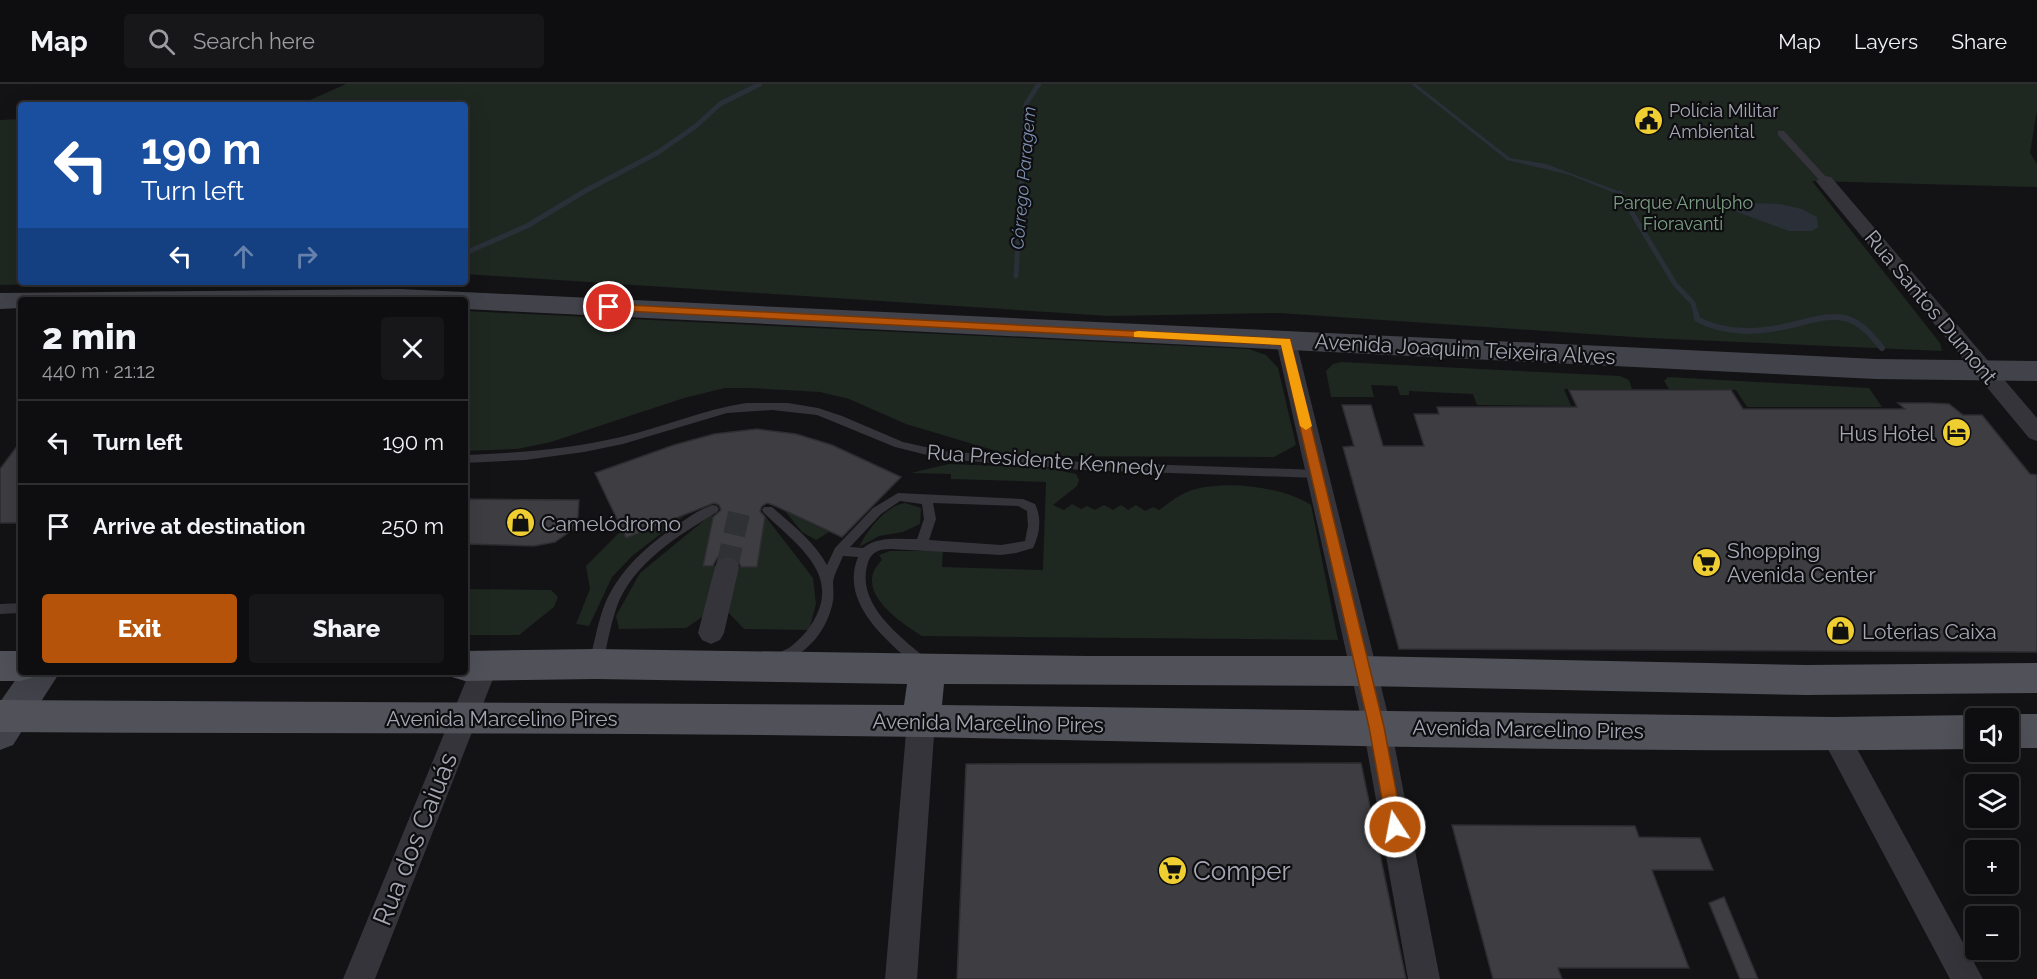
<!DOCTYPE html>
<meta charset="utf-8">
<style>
body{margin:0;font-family:Raleway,sans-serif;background:#171719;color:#f1f3f6;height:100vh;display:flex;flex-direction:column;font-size:22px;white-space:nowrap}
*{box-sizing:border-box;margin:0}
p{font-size:20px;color:#9b9c9f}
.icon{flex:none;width:33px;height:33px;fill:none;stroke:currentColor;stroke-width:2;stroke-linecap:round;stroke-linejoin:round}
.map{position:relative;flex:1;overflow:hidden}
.sheet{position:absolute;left:18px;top:213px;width:450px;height:378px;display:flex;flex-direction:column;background:#0e0e10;border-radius:6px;box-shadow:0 6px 24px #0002,0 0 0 2px #2e2e30}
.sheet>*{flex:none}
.top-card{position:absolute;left:18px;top:18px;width:450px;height:183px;border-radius:6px;box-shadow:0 6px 24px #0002,0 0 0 2px #2e2e30;background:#1a4fa0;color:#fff;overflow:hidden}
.controls{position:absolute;left:1965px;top:624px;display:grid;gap:12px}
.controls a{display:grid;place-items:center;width:54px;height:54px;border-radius:6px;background:#0e0e10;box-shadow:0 6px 24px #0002,0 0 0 2px #2e2e30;font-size:30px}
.pin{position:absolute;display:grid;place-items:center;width:51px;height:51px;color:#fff;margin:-26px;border:3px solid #fff;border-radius:50%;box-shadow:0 2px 6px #0007}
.me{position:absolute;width:66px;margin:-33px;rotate:349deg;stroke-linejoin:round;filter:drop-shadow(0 0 4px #0008)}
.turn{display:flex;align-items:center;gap:21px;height:126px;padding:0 24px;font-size:27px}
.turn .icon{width:78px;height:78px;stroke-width:2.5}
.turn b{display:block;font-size:42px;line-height:51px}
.lanes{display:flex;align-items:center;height:57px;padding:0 24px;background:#0003;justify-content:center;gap:30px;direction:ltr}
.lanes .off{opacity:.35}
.round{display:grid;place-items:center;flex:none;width:63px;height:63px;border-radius:6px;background:#171719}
.head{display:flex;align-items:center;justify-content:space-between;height:102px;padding:0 24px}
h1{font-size:36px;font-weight:800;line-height:45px}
.primary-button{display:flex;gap:12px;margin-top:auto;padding:12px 24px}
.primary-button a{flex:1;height:69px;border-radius:6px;background:#b45309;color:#fff;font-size:24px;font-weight:800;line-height:69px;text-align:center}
.primary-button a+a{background:#171719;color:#f1f3f6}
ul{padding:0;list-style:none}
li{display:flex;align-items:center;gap:18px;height:84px;padding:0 24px;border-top:2px solid #2e2e30}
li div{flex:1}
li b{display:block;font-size:22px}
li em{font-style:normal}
header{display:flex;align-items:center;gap:36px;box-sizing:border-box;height:84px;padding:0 30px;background:#0e0e10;border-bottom:2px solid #2e2e30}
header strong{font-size:28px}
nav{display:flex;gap:33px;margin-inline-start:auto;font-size:21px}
.search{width:420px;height:54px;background:#171719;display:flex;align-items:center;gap:15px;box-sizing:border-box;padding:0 21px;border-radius:6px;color:#9b9c9f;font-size:22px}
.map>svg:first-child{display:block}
.green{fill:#1f2721}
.water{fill:#2a2f38}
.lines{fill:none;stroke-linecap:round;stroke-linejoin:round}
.stream-far1{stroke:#2a2f38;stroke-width:5}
.stream{stroke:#2a2f38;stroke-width:6}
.building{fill:#3d3d42;stroke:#2e2d31;stroke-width:1.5}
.street-tunnel{stroke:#303135;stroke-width:22;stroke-dasharray:22 11;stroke-linecap:butt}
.lane{fill:#34343a;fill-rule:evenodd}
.street{fill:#34343a;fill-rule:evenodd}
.secondary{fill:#42434a;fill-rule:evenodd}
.primary{fill:#505159;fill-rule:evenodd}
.route{fill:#b45309;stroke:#753606;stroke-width:1.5}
.slow{fill:#f59e0b}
.labels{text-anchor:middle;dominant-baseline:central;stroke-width:4.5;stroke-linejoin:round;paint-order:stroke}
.far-poi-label{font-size:18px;fill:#a5a7b5;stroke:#0e0e10;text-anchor:start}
.far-water-label{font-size:18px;font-style:italic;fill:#7c8fb0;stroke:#0e0e10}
.far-park-label{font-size:18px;fill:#7ca084;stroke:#0e0e10}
.street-label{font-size:21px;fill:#a5a7b5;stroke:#0e0e10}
.poi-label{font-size:21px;fill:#a5a7b5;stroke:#0e0e10;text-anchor:start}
.near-street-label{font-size:26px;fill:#a5a7b5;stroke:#0e0e10}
.near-poi-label{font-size:26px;fill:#a5a7b5;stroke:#0e0e10;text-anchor:start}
</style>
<header>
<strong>Map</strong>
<div class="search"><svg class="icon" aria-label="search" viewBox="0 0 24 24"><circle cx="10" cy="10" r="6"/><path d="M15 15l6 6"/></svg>Search here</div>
<nav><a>Map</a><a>Layers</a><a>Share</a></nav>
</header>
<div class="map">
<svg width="2037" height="895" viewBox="0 0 2037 895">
<rect width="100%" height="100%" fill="#131315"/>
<g class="green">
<path d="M346 0H2037V26L2030 69 2037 80V103L1812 97 1940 259 1942 267 1648 254 1279 229 1109 232 465 190V21H299Z"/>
<path d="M21 35V198H141L0 201V36Z"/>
<path d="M465 227 1249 265 1266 271 1278 284 1296 361 1274 373 1013 372 906 340 849 315 820 308 749 304H725L684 314 551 358 517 365 465 367Z"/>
<path d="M1341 278 1620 292 1629 296 1632 305H1564L1571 322 1477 321 1473 310 1409 307V311H1400L1397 302 1371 301 1374 313H1331L1326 287 1333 280Z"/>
<path d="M1668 293 1869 304 1882 323H1747L1736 306 1669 305 1664 297Z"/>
<path d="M949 380 1046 384 1076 390 1079 396 1077 402 1053 421 1064 426 1072 420 1081 425 1087 422 1095 426 1104 421 1113 426 1121 421 1128 426 1136 421 1145 427 1153 423 1159 426C1168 420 1177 412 1187 408 1220 395 1282 402 1311 421L1338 556 922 552C900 538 851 506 882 476L879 471 890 467H943L942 483 1043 486 1046 398 951 395V390L911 389Z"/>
<path d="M905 419 921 424 920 440 903 448 879 452 859 463C867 446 886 422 905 419Z"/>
<path d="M785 427 829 448 816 456 802 448Z"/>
<path d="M713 429 703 482H718L708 529 686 544 619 545 616 532 640 489Z"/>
<path d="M684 432 632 472 612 493 589 542 576 540 590 505 586 482 622 446 626 454Z"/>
<path d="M765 432 813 494 816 520 809 546 744 545 727 527 736 483H757Z"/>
<path d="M465 505 551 506 558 513 554 523 519 551H465Z"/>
</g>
<path class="water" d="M1411 0H1416L1510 74 1546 80 1626 110 1698 117 1780 120 1802 125 1817 133 1818 143 1812 147H1789L1729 125 1612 108 1570 91 1507 76Z"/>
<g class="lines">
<g class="stream-far1">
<path d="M1620 109 1675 200 1693 219 1696 231"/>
<path d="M465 169 527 142 585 107 657 69 696 42 720 20 760 0"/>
<path d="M1016 192 1026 20 1039 0"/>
</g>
<path class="stream" d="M1696 229 1697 235C1724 250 1758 249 1787 242 1808 238 1831 228 1851 236 1864 242 1873 253 1882 264"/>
</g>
<g class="building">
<path d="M1569 306H1731L1743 325H1905L1898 319H1930L1949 320 1963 331H1982L2030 390 2037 391V568L1399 565 1343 363 1354 362 1342 321H1371L1383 362H1424L1414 330H1439L1437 323H1577Z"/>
<path d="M757 345 796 350 832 361 901 393 842 453 773 421 767 419 762 422 760 427 765 433 757 483H741L737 474 728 471 717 474 713 482H703L713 433 721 426 719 421 714 419 626 454 595 389 674 361 714 350Z"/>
<path d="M21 357V439H0V385Z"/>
<path d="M465 415 579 416 578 432 572 446 555 458 534 462 465 460Z"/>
<path d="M1361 679 1406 895H957L966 680Z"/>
<path d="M1452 741 1635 742 1639 753 1700 754 1713 786H1652L1689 884H1558L1562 895H1493Z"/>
<path d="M1724 813 1758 895H1740L1709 819Z"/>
</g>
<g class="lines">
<path class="street-tunnel" d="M727 483 741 420"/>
<g class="lane">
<path d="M1778 47H1784L1828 95V99H1822L1778 51Z"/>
<path d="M746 319H788L818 324 842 332 903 358 943 367 1082 378 1318 386 1324 390 1318 394 1082 386 943 375 895 363 817 331 772 326 727 329 623 360 584 368 525 376 465 379V371C517 369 570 365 621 353 663 343 702 326 746 319Z"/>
<path d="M898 409 1023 415 1035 420C1042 434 1040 450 1033 464L1016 469 1001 471 890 465C877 465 870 469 867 482 857 522 902 554 928 576L930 580 928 584 923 586 918 584C887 557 839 519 858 473L843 472C840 480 834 490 833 498 833 504 834 511 833 517 828 545 808 570 781 579L776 578 774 574C778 568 783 567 789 564 796 559 801 553 806 548 848 494 799 463 764 429L762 426 764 423H772C792 441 814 457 827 481L835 464 873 424ZM900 417 922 420 924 435 917 455C899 455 877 452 863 464L850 463 881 430ZM933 419 1018 422 1027 427 1028 442 1025 457 1001 461 929 456 936 435Z"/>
<path d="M713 421 717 422 719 425 717 428C678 452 632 479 616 525 610 543 607 561 603 579L601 583 596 584 591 583 589 579C594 561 597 542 603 525 616 490 643 465 673 444 685 436 699 425 713 421Z"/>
<path d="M21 519V529L0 530V520Z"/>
</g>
<g class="street">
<path d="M1825 92 1831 93 2037 334V357L2029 354 1819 101 1816 97Z"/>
<path d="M1286 250 1293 252 1296 257 1391 643 1440 895H1408L1363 643 1276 257 1279 252Z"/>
<path d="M727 473 736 476 739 483 724 549 720 556 711 560 702 556 698 549 715 483 718 476Z"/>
<path d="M485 571 494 574 498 582 375 895H343L472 582 476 574Z"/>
<path d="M921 625 931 629 935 637 917 895H885L907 637 911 629Z"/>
<path d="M1834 638 1844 641 1983 895H1950L1820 650 1824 641Z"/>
</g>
<g class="secondary">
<path d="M400 205 1876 275 2037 277V297L1876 295 465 225V216H21V224L0 225V209Z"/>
<path d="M21 588H60L13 661 0 666V618Z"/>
</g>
<g class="primary">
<path d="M596 565 1088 572H1363L1806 581 2037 579V609L1806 611 1363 602 944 600 942 621 1834 633 1976 631 1985 634H1976V665C1625 670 1274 660 923 653 616 648 308 650 0 648V616L904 621 907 600 596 595 465 597 452 593 450 588H465V567Z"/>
<path d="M0 567H21V588H36L34 593 21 597H0Z"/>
<path d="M2008 630H2037V664H2008V634H1997Z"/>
</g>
</g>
<path class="route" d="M609 220 1290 255 1384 643 1403 743 1401 748 1395 751 1389 748 1387 743 1369 643 1281 261 605 226V221Z"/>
<path class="slow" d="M1138 247 1290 255 1312 342 1306 346 1300 342 1281 261 1134 253V248Z"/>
<defs>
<symbol id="civic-disc" viewBox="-11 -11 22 22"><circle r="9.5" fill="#efce31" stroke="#0e0e10"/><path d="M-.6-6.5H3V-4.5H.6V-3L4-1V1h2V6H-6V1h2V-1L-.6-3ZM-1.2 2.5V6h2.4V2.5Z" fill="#111"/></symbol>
<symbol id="hotel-disc" viewBox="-11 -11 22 22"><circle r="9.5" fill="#efce31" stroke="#0e0e10"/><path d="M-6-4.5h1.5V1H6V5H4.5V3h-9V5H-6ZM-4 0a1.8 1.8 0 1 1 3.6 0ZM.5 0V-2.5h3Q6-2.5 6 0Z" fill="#111"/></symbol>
<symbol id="shop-disc" viewBox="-11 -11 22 22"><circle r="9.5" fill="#efce31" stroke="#0e0e10"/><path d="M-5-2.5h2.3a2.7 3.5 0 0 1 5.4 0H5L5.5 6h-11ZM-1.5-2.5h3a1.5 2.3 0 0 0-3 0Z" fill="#111"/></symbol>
<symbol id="supermarket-disc" viewBox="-11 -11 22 22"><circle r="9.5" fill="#efce31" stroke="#0e0e10"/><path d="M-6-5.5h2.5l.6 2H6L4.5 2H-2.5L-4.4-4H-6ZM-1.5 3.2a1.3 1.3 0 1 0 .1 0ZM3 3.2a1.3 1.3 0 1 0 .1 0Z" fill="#111"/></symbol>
</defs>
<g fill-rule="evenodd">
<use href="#civic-disc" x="1632" y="20" width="33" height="33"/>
<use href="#hotel-disc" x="1940" y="332" width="33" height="33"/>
<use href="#shop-disc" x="504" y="422" width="33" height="33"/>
<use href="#supermarket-disc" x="1690" y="462" width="33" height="33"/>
<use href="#shop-disc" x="1824" y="530" width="33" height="33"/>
<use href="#supermarket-disc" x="1156" y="770" width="33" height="33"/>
</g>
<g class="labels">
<g class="far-poi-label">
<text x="1669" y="26">Polícia Militar<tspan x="1669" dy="21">Ambiental</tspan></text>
</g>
<g class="far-water-label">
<text transform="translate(1023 94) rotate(-85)">Córrego Paragem</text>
</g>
<g class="far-park-label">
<text x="1683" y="118">Parque Arnulpho<tspan x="1683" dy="21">Fioravanti</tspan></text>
</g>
<g class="street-label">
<text transform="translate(1931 223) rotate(50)">Rua Santos Dumont</text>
<text transform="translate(1465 265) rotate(3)">Avenida Joaquim Teixeira Alves</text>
<text transform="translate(1046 376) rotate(4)">Rua Presidente Kennedy</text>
<text x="502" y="634">Avenida Marcelino Pires</text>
<text transform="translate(988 639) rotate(1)">Avenida Marcelino Pires</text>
<text transform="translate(1528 645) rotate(1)">Avenida Marcelino Pires</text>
</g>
<g class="poi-label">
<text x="1935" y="349" text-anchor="end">Hus Hotel</text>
<text x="541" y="439">Camelódromo</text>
<text x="1727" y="466">Shopping<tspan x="1727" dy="24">Avenida Center</tspan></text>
<text x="1862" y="547">Loterias Caixa</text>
</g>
<g class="near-street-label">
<text transform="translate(415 755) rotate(-68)">Rua dos Caiuás</text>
</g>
<g class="near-poi-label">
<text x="1193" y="787">Comper</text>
</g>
</g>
</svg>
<div class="controls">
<a><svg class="icon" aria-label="sound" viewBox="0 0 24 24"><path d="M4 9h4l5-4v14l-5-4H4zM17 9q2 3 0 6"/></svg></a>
<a><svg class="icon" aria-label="layers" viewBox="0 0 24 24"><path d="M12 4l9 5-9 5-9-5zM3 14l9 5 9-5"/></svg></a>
<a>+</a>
<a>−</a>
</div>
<div class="pin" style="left:609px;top:223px;background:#d93025"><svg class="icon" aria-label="arrive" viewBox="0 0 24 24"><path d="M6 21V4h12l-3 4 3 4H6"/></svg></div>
<svg class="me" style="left:1395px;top:743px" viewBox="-20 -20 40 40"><circle r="17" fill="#b45309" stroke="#fff" stroke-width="3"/><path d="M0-11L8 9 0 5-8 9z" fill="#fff"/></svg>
<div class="top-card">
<div class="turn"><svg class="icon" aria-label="left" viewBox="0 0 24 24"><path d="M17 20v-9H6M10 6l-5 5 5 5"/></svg><div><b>190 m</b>Turn left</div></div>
<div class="lanes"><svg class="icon" aria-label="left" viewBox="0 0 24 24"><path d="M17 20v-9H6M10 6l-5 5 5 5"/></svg><svg class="icon off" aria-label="ahead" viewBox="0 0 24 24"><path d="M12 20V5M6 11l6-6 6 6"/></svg><svg class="icon off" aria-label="right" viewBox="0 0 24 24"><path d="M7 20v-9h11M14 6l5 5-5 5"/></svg></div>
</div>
<section class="sheet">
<div class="head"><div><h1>2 min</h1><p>440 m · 21:12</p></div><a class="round"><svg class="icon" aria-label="close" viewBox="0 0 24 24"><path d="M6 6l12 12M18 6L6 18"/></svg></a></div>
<ul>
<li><svg class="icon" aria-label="left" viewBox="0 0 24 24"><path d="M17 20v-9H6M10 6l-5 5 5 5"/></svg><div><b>Turn left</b></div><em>190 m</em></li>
<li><svg class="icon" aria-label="arrive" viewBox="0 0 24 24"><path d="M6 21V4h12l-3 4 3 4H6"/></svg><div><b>Arrive at destination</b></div><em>250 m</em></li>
</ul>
<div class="primary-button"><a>Exit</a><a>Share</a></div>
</section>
</div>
